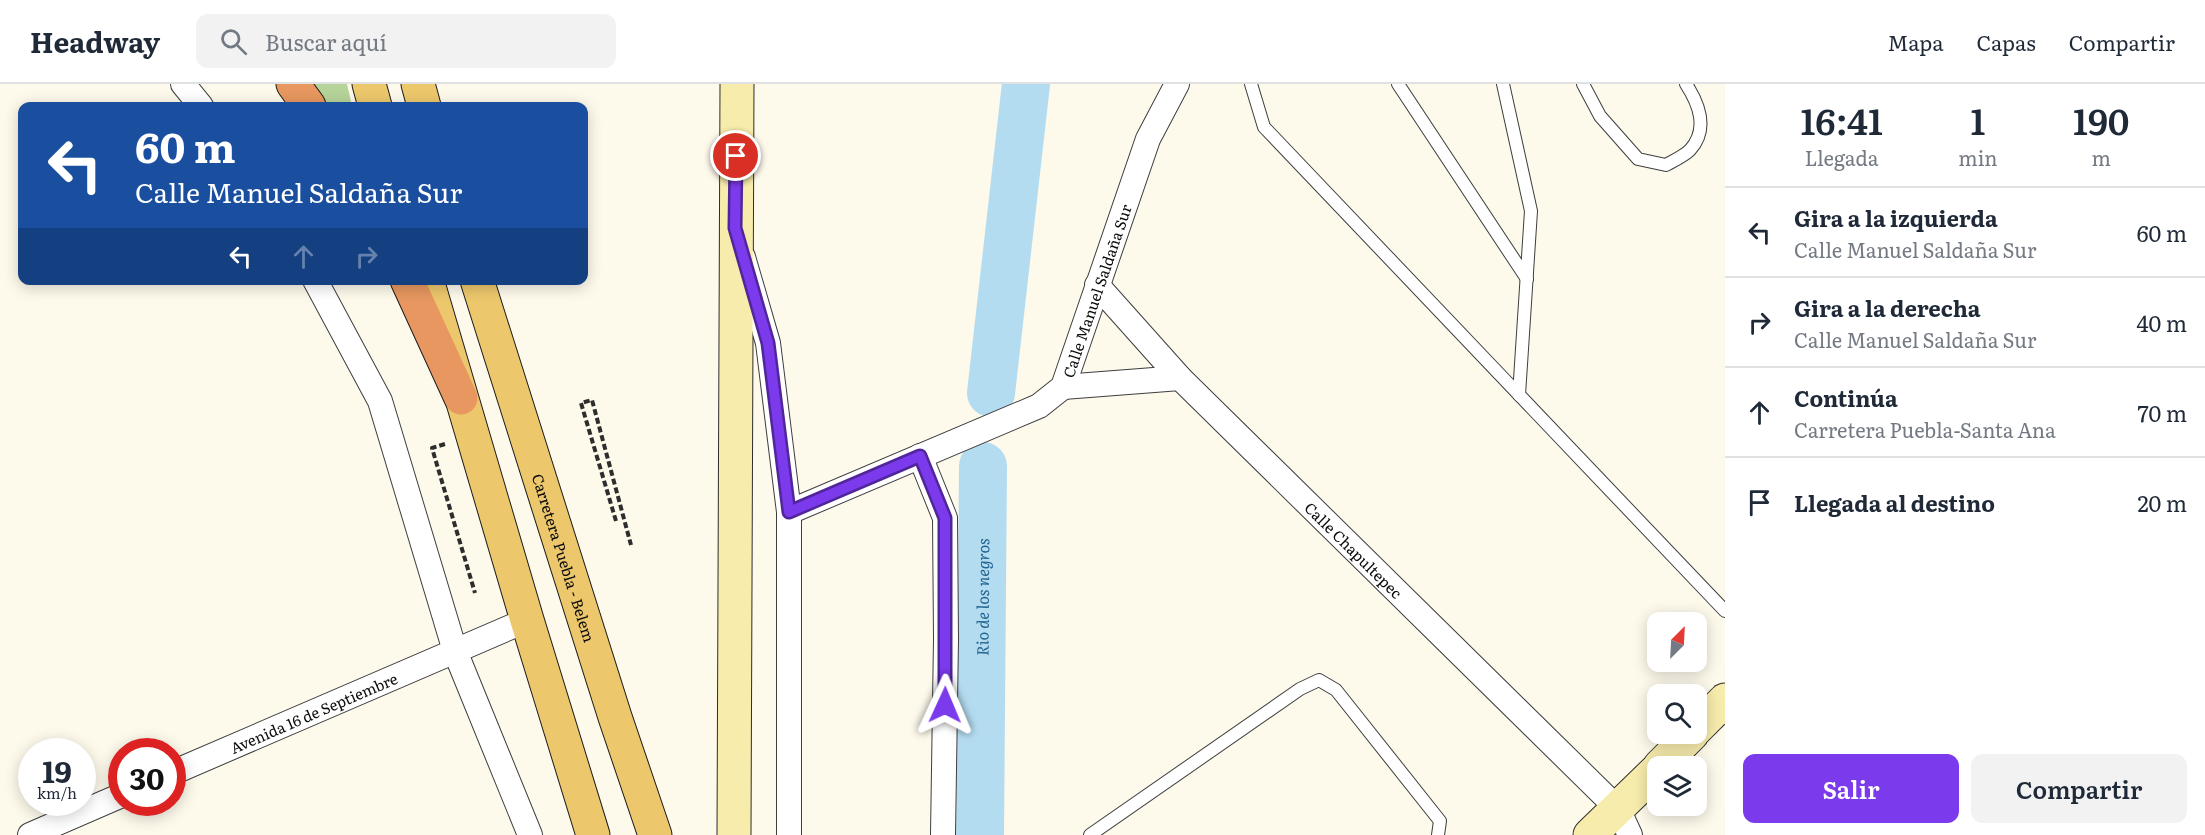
<!DOCTYPE html>
<html lang="es">
<meta charset="utf-8">
<style>
body{margin:0;font-family:Literata,serif;background:#f2f2f3;color:#1f2937;height:100vh;display:flex;flex-direction:column;font-size:22px;white-space:nowrap}
*{box-sizing:border-box;margin:0}
p{font-size:20px;color:#747a83}
.icon{flex:none;width:33px;height:33px;fill:none;stroke:currentColor;stroke-width:2;stroke-linecap:round;stroke-linejoin:round}
.map{position:relative;flex:1;overflow:hidden}
.side{display:flex;flex-direction:column;background:#fff;width:480px}
.side>*{flex:none}
.top-card{position:absolute;left:18px;top:18px;width:570px;height:183px;border-radius:12px;box-shadow:0 3px 15px #0003;background:#1a4fa0;color:#fff;overflow:hidden}
.needle{width:39px;rotate:24deg}
.fabs{position:absolute;left:1647px;top:528px;display:grid;gap:12px}
.fabs a{display:grid;place-items:center;width:60px;height:60px;border-radius:12px;background:#fff;box-shadow:0 3px 15px #0003;font-size:30px}
.speed{position:absolute;left:18px;top:654px;display:flex;gap:12px;font-size:30px;font-weight:700;text-align:center}
.speed>*{display:grid;place-content:center;width:78px;height:78px;border-radius:50%;background:#fff;box-shadow:0 3px 15px #0003;line-height:1}
.speed small{font-size:15px;font-weight:400}
.speed .limit{border:9px solid #d22;background:#fff;color:#111}
.pin{position:absolute;display:grid;place-items:center;width:51px;height:51px;color:#fff;margin:-26px;border:3px solid #fff;border-radius:50%;box-shadow:0 2px 6px #0007}
.me{position:absolute;width:66px;margin:-33px;rotate:1deg;stroke-linejoin:round;filter:drop-shadow(0 0 4px #0008)}
.turn{display:flex;align-items:center;gap:21px;height:126px;padding:0 18px;font-size:27px}
.turn .icon{width:78px;height:78px;stroke-width:2.5}
.turn b{display:block;font-size:42px;line-height:51px}
.lanes{display:flex;align-items:center;height:57px;padding:0 18px;background:#0003;justify-content:center;gap:30px;direction:ltr}
.lanes .off{opacity:.35}
.eta{display:flex;justify-content:space-evenly;align-items:center;height:102px;text-align:center}
.eta b{font-size:36px;font-weight:600;line-height:42px}
.primary-button{display:flex;gap:12px;margin-top:auto;padding:12px 18px}
.primary-button a{flex:1;height:69px;border-radius:12px;background:#7c3aed;color:#fff;font-size:24px;font-weight:600;line-height:69px;text-align:center}
.primary-button a+a{background:#f2f2f3;color:#1f2937}
ul{padding:0;list-style:none}
li{display:flex;align-items:center;gap:18px;height:90px;padding:0 18px;border-top:2px solid #e0e1e3}
li div{flex:1}
li b{display:block;font-size:22px}
li em{font-style:normal}
header{display:flex;align-items:center;gap:36px;box-sizing:border-box;height:84px;padding:0 30px;background:#fff;border-bottom:2px solid #e0e1e3}
header strong{font-size:28px}
nav{display:flex;gap:33px;margin-inline-start:auto;font-size:21px}
.search{width:420px;height:54px;background:#f2f2f3;display:flex;align-items:center;gap:15px;box-sizing:border-box;padding:0 21px;border-radius:12px;color:#747a83;font-size:22px}
main{display:flex;flex:1;min-height:0}
.map>svg:first-child{display:block}
.forest{fill:#b6d399}
.lines{fill:none;stroke-linecap:round;stroke-linejoin:round}
.river{stroke:#b4dcf0;stroke-width:48}
.lane-casing{stroke:#3e3e3e;stroke-width:14}
.street-casing{stroke:#3e3e3e;stroke-width:26}
.secondary-casing{stroke:#2d2d2d;stroke-width:35}
.primary-casing{stroke:#1c1c1c;stroke-width:35}
.highway-casing{stroke:#1c1c1c;stroke-width:35}
.path{stroke:#2d2d2d;stroke-width:4;stroke-dasharray:6 3;stroke-linecap:butt}
.lane{stroke:#fff;stroke-width:12}
.street{stroke:#fff;stroke-width:24}
.secondary{stroke:#f7ecac;stroke-width:33}
.primary{stroke:#ecc76c;stroke-width:33}
.highway{stroke:#e7975f;stroke-width:33}
.route-casing{stroke:#51269a;stroke-width:15}
.route{stroke:#7c3aed;stroke-width:10}
.labels{text-anchor:middle;dominant-baseline:central;stroke-width:6;stroke-linejoin:round;paint-order:stroke}
.street-label{font-size:15px;fill:#0b0b0b;stroke:#fff}
.water-label{font-size:16px;font-style:italic;fill:#216490;stroke:#fff}
</style>
<header>
<strong>Headway</strong>
<div class="search"><svg class="icon" aria-label="search" viewBox="0 0 24 24"><circle cx="10" cy="10" r="6"/><path d="M15 15l6 6"/></svg>Buscar aquí</div>
<nav><a>Mapa</a><a>Capas</a><a>Compartir</a></nav>
</header>
<main>
<div class="map">
<svg width="1725" height="751" viewBox="0 0 1725 751">
<rect width="100%" height="100%" fill="#fdf9eb"/>
<path class="forest" d="M307 0H347L352 22H323Z"/>
<g class="lines">
<g class="river">
<path d="M991 309 1026 0"/>
<path id="s1" d="M980 751 983 382"/>
</g>
<defs>
<g id="lane">
<path d="M1251 0 1264 43 1725 527"/>
<path d="M1398 0 1527 195"/>
<path d="M1503 0 1531 127 1519 311"/>
<path d="M1583 0 1600 32 1638 75 1666 81C1673 77 1684 72 1690 66 1709 45 1699 20 1686 0"/>
<path d="M1090 751 1300 605 1319 596 1336 606 1440 737 1438 751"/>
</g>
<g id="street">
<path d="M183 0 201 22"/>
<path d="M743 173 768 259 789 428V751"/>
<path d="M315 196 380 317 455 567 530 751"/>
<path id="s2" d="M1097 201 1180 294 1618 725 1630 751"/>
<path d="M1063 303 1180 294"/>
<path d="M920 372 945 434 946 555 943 751"/>
<path id="s3" d="M789 428 1039 322 1063 303 1148 55 1177 0"/>
<path id="s4" d="M172 689 527 536"/>
<path d="M30 751 122 711"/>
</g>
<g id="secondary">
<path d="M1696 645 1725 616"/>
<path d="M1660 682 1692 650"/>
<path d="M734 751 737 0"/>
<path d="M1590 751 1658 685"/>
</g>
<g id="primary">
<path d="M369 0 375 22"/>
<path d="M418 0 424 22"/>
<path d="M427 196 527 536 593 751"/>
<path id="s5" d="M477 196 615 633 655 751"/>
</g>
<g id="highway">
<path d="M293 0 309 22"/>
<path d="M407 196 461 314"/>
</g>
</defs>
<use href="#lane" class="lane-casing"/>
<use href="#street" class="street-casing"/>
<use href="#secondary" class="secondary-casing"/>
<use href="#primary" class="primary-casing"/>
<use href="#highway" class="highway-casing"/>
<g class="path">
<path d="M445 360 432 364 475 509"/>
<path d="M616 437 581 319 592 316 631 461"/>
</g>
<use href="#lane" class="lane"/>
<use href="#street" class="street"/>
<use href="#secondary" class="secondary"/>
<use href="#primary" class="primary"/>
<use href="#highway" class="highway"/>
</g>
<g class="lines">
<defs>
<path id="route" d="M736 72 735 144 768 259 789 428 920 372 945 434V621"/>
</defs>
<use href="#route" class="route-casing"/>
<use href="#route" class="route"/>
</g>
<g class="labels">
<g class="street-label">
<text stroke="none"><textPath href="#s3" startOffset="404">Calle Manuel Saldaña Sur</textPath></text>
<text stroke="none"><textPath href="#s2" startOffset="369">Calle Chapultepec</textPath></text>
<text stroke="none"><textPath href="#s5" startOffset="291">Carretera Puebla - Belem</textPath></text>
<text stroke="none"><textPath href="#s4" startOffset="154">Avenida 16 de Septiembre</textPath></text>
</g>
<g class="water-label">
<text stroke="none"><textPath href="#s1" startOffset="238">Rio de los negros</textPath></text>
</g>
</g>
</svg>
<div class="fabs">
<a><svg class="needle" viewBox="-14 -14 28 28"><path d="M0-13l5 13h-10z" fill="#e53935"/><path d="M0 13l5-13h-10z" fill="#747a83"/></svg></a>
<a><svg class="icon" aria-label="search" viewBox="0 0 24 24"><circle cx="10" cy="10" r="6"/><path d="M15 15l6 6"/></svg></a>
<a><svg class="icon" aria-label="layers" viewBox="0 0 24 24"><path d="M12 4l9 5-9 5-9-5zM3 14l9 5 9-5"/></svg></a>
</div>
<div class="speed"><div>19<small>km/h</small></div><div class="limit">30</div></div>
<div class="pin" style="left:736px;top:72px;background:#d93025"><svg class="icon" aria-label="arrive" viewBox="0 0 24 24"><path d="M6 21V4h12l-3 4 3 4H6"/></svg></div>
<svg class="me" style="left:945px;top:621px" viewBox="-20 -20 40 40"><path d="M0-17L14 15 0 8-14 15z" fill="#7c3aed" stroke="#fff" stroke-width="4"/></svg>
<div class="top-card">
<div class="turn"><svg class="icon" aria-label="left" viewBox="0 0 24 24"><path d="M17 20v-9H6M10 6l-5 5 5 5"/></svg><div><b>60 m</b>Calle Manuel Saldaña Sur</div></div>
<div class="lanes"><svg class="icon" aria-label="left" viewBox="0 0 24 24"><path d="M17 20v-9H6M10 6l-5 5 5 5"/></svg><svg class="icon off" aria-label="ahead" viewBox="0 0 24 24"><path d="M12 20V5M6 11l6-6 6 6"/></svg><svg class="icon off" aria-label="right" viewBox="0 0 24 24"><path d="M7 20v-9h11M14 6l5 5-5 5"/></svg></div>
</div>
</div>
<section class="side">
<div class="eta">
<div><b>16:41</b><p>Llegada</p></div>
<div><b>1</b><p>min</p></div>
<div><b>190</b><p>m</p></div>
</div>
<ul>
<li><svg class="icon" aria-label="left" viewBox="0 0 24 24"><path d="M17 20v-9H6M10 6l-5 5 5 5"/></svg><div><b>Gira a la izquierda</b><p>Calle Manuel Saldaña Sur</p></div><em>60 m</em></li>
<li><svg class="icon" aria-label="right" viewBox="0 0 24 24"><path d="M7 20v-9h11M14 6l5 5-5 5"/></svg><div><b>Gira a la derecha</b><p>Calle Manuel Saldaña Sur</p></div><em>40 m</em></li>
<li><svg class="icon" aria-label="ahead" viewBox="0 0 24 24"><path d="M12 20V5M6 11l6-6 6 6"/></svg><div><b>Continúa</b><p>Carretera Puebla-Santa Ana</p></div><em>70 m</em></li>
<li><svg class="icon" aria-label="arrive" viewBox="0 0 24 24"><path d="M6 21V4h12l-3 4 3 4H6"/></svg><div><b>Llegada al destino</b></div><em>20 m</em></li>
</ul>
<div class="primary-button"><a>Salir</a><a>Compartir</a></div>
</section>
</main>
